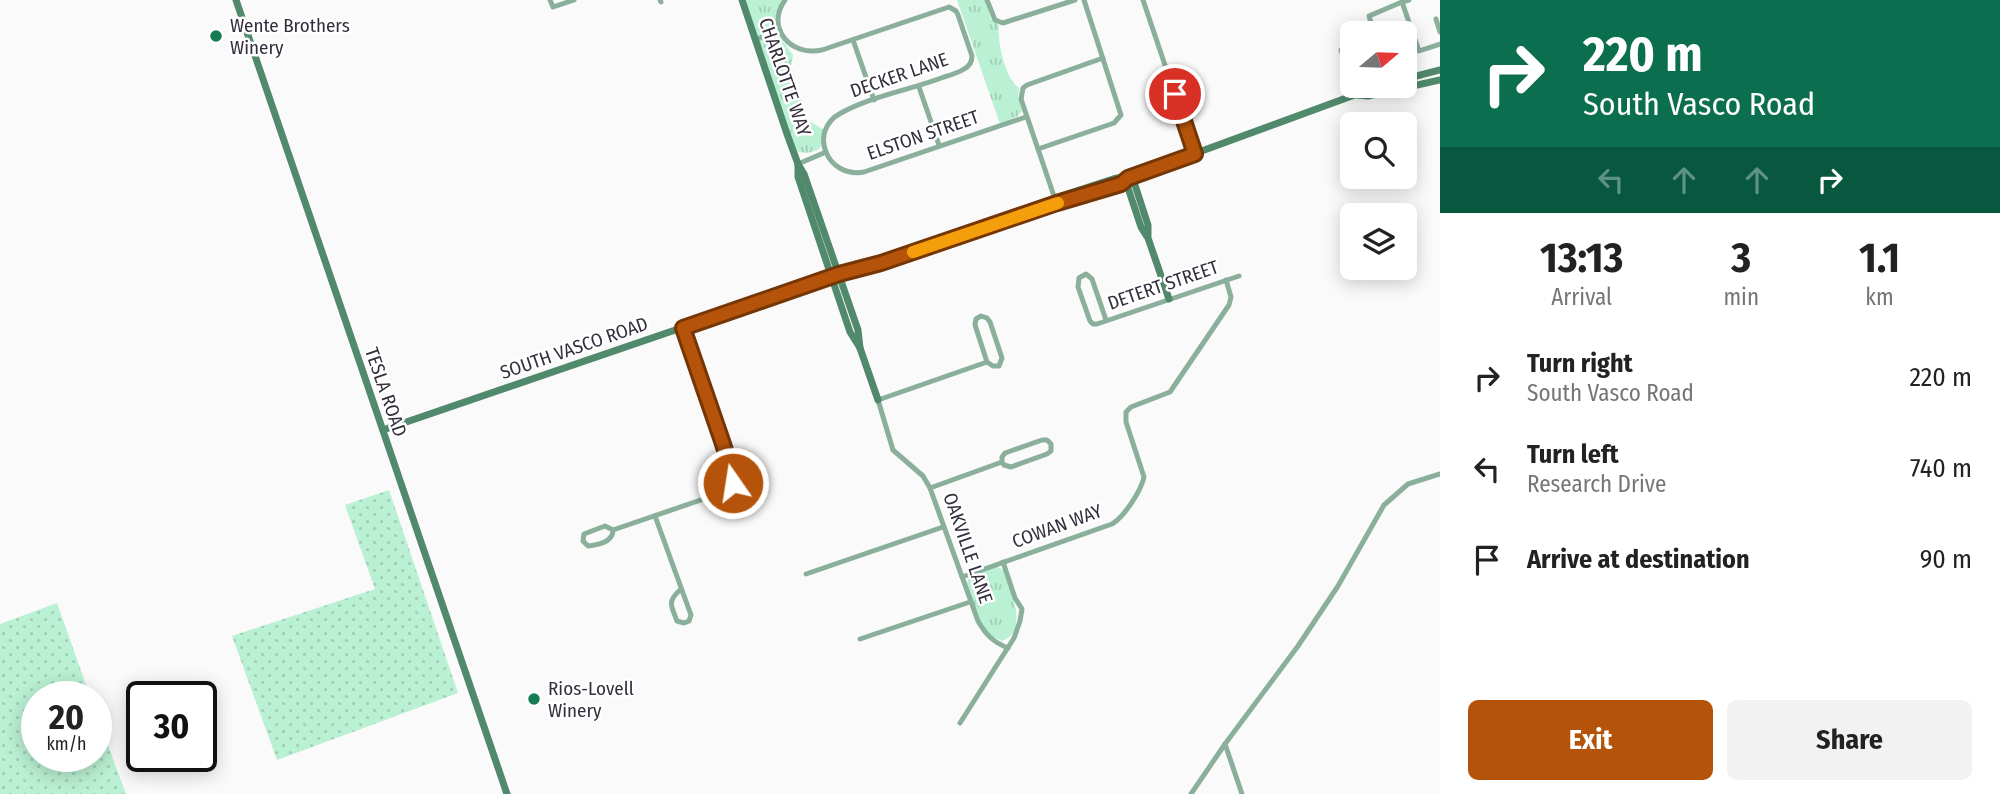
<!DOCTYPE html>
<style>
body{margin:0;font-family:"Fira Sans Condensed",sans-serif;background:#f2f2f2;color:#222;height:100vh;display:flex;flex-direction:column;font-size:26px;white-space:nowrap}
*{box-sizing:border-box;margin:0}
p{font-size:23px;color:#767676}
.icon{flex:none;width:38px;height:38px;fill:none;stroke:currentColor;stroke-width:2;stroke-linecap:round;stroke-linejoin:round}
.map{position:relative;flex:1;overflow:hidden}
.details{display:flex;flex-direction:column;background:#fff;width:560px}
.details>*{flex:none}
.banner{background:#0b6e4f;color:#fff;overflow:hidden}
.needle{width:46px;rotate:71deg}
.tools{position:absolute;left:1340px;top:21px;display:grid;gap:14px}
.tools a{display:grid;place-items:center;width:77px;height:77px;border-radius:10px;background:#fff;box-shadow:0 4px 18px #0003;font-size:35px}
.speed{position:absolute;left:21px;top:681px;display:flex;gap:14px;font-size:35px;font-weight:700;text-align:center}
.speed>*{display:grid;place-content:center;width:91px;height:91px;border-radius:50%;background:#fff;box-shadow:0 4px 18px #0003;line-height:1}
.speed small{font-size:18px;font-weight:400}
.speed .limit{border:4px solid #111;border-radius:10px;background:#fff;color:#111}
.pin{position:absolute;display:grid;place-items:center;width:60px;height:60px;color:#fff;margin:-30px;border:4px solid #fff;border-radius:50%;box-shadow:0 2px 7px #0007}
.me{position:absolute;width:77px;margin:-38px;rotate:347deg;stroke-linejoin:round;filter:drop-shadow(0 0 5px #0008)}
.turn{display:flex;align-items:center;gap:24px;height:147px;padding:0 28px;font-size:32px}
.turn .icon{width:91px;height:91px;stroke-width:2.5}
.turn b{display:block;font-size:49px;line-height:60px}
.lanes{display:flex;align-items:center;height:66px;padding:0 28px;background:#0003;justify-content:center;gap:35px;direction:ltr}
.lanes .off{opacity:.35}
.eta{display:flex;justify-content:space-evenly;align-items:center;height:119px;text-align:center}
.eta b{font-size:42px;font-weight:700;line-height:49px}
.action{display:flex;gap:14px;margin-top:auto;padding:14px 28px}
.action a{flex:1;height:80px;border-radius:10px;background:#b45309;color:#fff;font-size:28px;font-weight:700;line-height:80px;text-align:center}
.action a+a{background:#f2f2f2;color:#222}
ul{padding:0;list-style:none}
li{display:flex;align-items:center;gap:21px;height:91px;padding:0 28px}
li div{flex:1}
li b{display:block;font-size:26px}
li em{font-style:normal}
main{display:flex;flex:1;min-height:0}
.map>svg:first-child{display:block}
.grass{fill:url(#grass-dots)}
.park{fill:url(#park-tufts)}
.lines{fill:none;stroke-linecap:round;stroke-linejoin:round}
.street{stroke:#8aaf9b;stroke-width:5}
.secondary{stroke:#51896d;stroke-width:7}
.route-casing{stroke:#753606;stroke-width:18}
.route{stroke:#b45309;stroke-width:12}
.slow{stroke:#f59e0b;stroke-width:12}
.poi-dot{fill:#167c55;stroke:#fff;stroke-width:2.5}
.labels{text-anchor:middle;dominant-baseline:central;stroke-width:5;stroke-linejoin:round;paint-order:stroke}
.poi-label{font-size:19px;fill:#352f3d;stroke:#fff;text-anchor:start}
.street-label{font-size:19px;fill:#352f3d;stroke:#fff}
</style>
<main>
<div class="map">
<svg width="1440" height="794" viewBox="0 0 1440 794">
<defs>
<pattern id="grass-dots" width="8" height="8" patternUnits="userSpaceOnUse" patternTransform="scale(1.75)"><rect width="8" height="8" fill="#baf0d3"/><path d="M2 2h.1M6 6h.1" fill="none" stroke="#a0ceb6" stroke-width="1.8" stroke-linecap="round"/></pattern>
<pattern id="park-tufts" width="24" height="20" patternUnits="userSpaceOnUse" patternTransform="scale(1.75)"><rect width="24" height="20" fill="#baf0d3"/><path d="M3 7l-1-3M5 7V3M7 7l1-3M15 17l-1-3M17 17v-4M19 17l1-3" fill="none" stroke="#a0ceb6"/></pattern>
</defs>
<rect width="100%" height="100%" fill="#fafafa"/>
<g class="grass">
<path d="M389 490 458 693 277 760 232 636 375 589 345 505Z"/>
<path d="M57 603 90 696H37V756H96V713L126 794H0V624Z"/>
</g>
<g class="park">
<path d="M745 0H782C770 20 780 39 793 55L791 66 808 120 824 130 822 144 818 150 807 153 798 152 794 146Z"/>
<path d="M957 0H985L991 19 999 25C997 42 1005 78 1019 88L1018 97 1022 111 1018 116 1000 124Z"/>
<path d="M995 566 1004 570C1010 589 1030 631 1002 641L993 637 983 627 978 617 967 584 969 576Z"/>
</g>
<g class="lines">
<g class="street">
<path d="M550 0 553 7 574 0"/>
<path d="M660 0 661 2"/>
<path d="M785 0C765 28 791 57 822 50L949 7 956 11 958 15 972 56C972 62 970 66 964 69 958 73 951 75 944 77 910 90 872 96 841 113 807 131 827 179 864 172L1026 117"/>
<path d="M987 0 995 20 1003 23 1075 0"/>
<path d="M1143 0 1195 154"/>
<path d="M1409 0 1402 2 1419 51 1440 44"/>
<path d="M1436 19 1440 32"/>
<path d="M1374 33 1369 16 1402 2"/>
<path d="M755 40 780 30"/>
<path d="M853 40 874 100"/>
<path d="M1341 50 1353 86"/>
<path d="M919 87 939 145"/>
<path d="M1038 149 1114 123 1121 115 1084 0"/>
<path d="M798 164 826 152"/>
<path d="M1055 199 1021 99 1023 88 1027 85 1103 58"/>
<path d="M1106 320 1092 279 1086 274 1079 278 1078 287 1090 321 1093 324H1097L1239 276"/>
<path d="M987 362 975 325 976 319 981 316 987 318 990 322 1002 358 999 366H993L987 362 878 400 893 450 923 476 930 488 978 621C986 635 993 642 1008 648"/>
<path d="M930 488 1002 462 1004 465 1011 467 1047 454 1051 451V444L1047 440H1042L1005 453 1002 457V462"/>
<path d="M655 516 691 615 689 621 684 623 677 621C671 605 667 602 680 590"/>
<path d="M613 530C613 542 598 545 588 546L583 541 584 534 605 526 613 530 727 491 733 483V475L683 329"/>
<path d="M806 574 943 527"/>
<path d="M962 577 1112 524C1124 517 1141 491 1144 477L1126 422V412L1131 407 1170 392 1229 305 1231 297 1226 280"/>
<path d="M860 639 970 602"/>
<path d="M960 723 1014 638 1020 621 1022 609 1015 598 1003 562"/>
<path d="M1225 744 1242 794"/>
<path d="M1191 794 1225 744 1298 646 1338 586 1384 505 1408 484 1440 474"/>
</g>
<g class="secondary">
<path d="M236 0 507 794"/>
<path d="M742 0 787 134 798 164 804 174 858 330 860 348"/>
<path d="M1405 79 1440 70"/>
<path d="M1357 95 1368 96 1440 80"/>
<path d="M798 164V177L850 332 860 348 878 400"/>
<path d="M1128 178V188L1141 227 1148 238 1169 299"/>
<path d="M1129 182 1135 185 1148 225V235"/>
<path d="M872 262 1055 198 1116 178H1126"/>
<path d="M383 430 839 274 881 263 1057 203 1121 184 1128 178 1379 86"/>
</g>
</g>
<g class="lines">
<defs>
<path id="route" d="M733 483V475L722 441 683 328 839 274 881 263 1057 203 1121 184 1128 178 1195 154 1175 94"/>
</defs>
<use href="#route" class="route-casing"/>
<use href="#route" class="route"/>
<path class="slow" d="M913 252 1058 203"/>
</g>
<g class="poi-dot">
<circle cx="216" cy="36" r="7"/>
<circle cx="534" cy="699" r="7"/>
</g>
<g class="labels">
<g class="poi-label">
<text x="230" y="25">Wente Brothers<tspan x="230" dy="22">Winery</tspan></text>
<text x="548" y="688">Rios-Lovell<tspan x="548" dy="22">Winery</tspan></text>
</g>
<g class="street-label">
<text transform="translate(899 75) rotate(-19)">DECKER LANE</text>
<text transform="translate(785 77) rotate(71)">CHARLOTTE WAY</text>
<text transform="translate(923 135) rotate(-19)">ELSTON STREET</text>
<text transform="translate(1163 285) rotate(-19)">DETERT STREET</text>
<text transform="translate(574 348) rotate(-19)">SOUTH VASCO ROAD</text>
<text transform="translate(386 392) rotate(71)">TESLA ROAD</text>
<text transform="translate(1057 526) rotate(-20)">COWAN WAY</text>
<text transform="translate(968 548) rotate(71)">OAKVILLE LANE</text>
</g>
</g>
</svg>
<div class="tools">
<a><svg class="needle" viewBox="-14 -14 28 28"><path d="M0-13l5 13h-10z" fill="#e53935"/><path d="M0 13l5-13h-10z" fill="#767676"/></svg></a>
<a><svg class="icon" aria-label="search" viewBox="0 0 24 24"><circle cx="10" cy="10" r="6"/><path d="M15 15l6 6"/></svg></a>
<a><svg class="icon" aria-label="layers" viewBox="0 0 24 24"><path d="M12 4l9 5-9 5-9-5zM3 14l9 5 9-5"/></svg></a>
</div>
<div class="speed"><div>20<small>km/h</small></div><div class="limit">30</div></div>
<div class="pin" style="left:1175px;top:94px;background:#d93025"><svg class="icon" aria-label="arrive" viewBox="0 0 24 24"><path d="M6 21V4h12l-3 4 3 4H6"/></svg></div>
<svg class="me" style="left:733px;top:483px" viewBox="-20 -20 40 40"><circle r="17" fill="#b45309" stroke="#fff" stroke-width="3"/><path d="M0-11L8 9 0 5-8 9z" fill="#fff"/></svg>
</div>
<section class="details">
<div class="banner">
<div class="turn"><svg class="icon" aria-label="right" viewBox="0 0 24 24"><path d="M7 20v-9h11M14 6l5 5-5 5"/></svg><div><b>220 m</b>South Vasco Road</div></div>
<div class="lanes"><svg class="icon off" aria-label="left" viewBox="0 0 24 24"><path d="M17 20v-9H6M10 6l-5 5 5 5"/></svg><svg class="icon off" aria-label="ahead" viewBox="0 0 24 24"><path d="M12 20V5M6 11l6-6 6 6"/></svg><svg class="icon off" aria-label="ahead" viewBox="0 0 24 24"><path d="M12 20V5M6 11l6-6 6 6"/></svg><svg class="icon" aria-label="right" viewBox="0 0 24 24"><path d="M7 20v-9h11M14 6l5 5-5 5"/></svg></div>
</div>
<div class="eta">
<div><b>13:13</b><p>Arrival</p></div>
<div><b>3</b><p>min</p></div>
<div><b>1.1</b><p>km</p></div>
</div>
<ul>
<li><svg class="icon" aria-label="right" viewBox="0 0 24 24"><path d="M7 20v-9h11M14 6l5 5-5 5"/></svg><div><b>Turn right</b><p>South Vasco Road</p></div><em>220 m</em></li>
<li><svg class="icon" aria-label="left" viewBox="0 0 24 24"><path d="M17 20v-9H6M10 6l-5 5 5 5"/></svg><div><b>Turn left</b><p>Research Drive</p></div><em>740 m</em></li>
<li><svg class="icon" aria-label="arrive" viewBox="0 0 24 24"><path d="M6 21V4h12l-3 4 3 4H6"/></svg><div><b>Arrive at destination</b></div><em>90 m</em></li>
</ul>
<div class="action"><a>Exit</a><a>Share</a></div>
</section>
</main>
